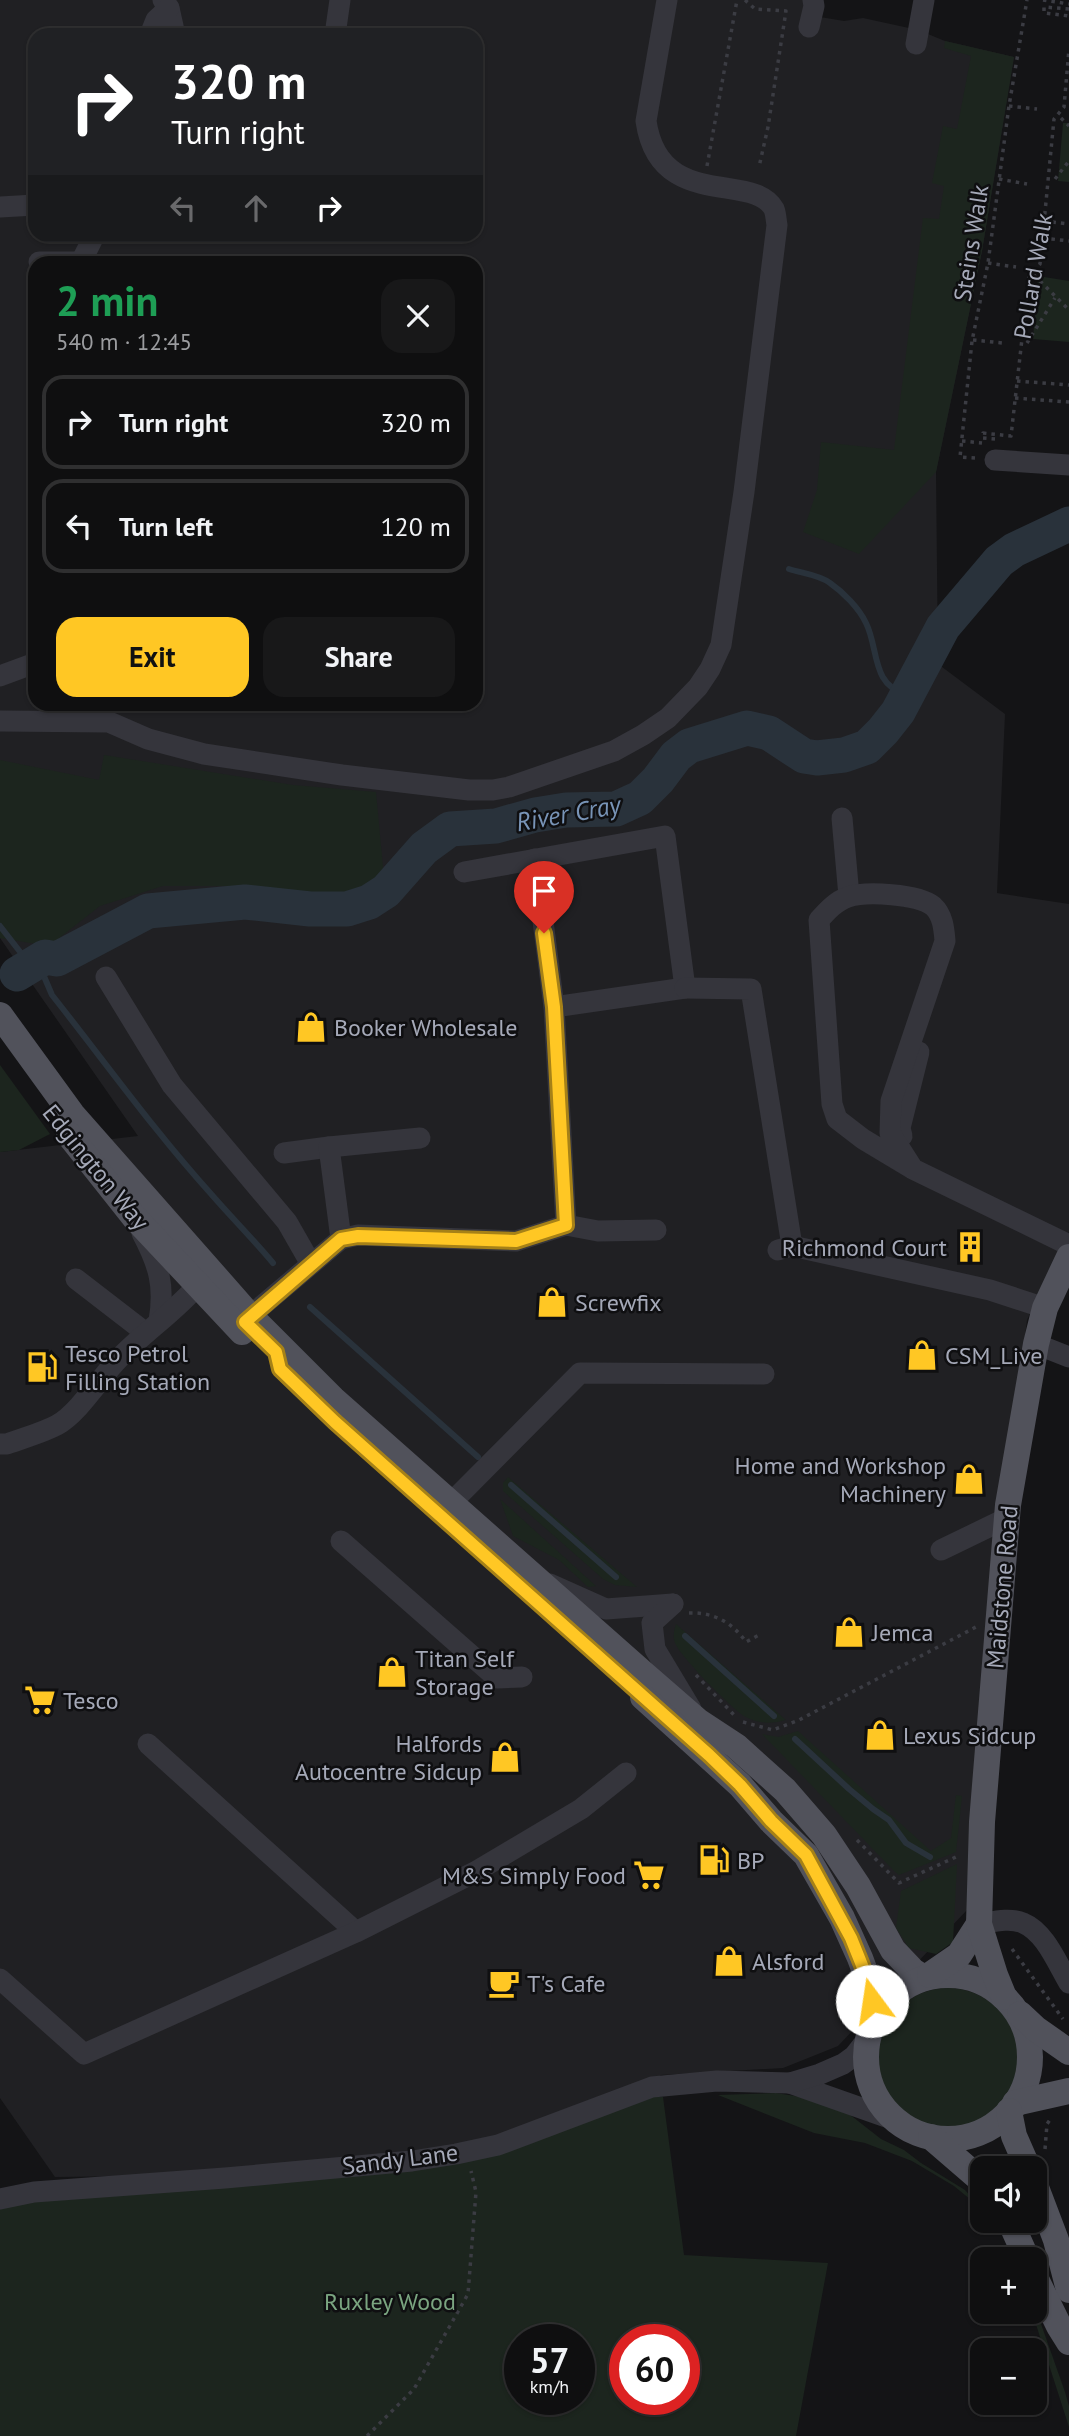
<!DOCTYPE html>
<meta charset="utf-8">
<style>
body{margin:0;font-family:"PT Sans",sans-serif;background:#181819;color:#f1f3f6;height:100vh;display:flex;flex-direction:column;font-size:26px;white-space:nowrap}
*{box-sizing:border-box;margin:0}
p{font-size:23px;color:#9b9c9f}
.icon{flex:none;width:38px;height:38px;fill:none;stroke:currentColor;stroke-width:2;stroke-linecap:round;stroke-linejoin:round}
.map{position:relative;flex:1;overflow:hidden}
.panel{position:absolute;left:28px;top:256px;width:455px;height:455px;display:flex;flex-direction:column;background:#0f0f10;border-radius:21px;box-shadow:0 2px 5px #0004,0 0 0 2px #2f2f30}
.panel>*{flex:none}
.banner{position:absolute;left:28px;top:28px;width:455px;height:214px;border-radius:21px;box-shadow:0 2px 5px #0004,0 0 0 2px #2f2f30;background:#202124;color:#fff;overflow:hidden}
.controls{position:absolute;left:970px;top:2156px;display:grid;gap:14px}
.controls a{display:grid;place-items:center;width:77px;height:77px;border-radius:14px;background:#0f0f10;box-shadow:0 2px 5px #0004,0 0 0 2px #2f2f30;font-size:35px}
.speed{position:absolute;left:504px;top:2324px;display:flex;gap:14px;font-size:35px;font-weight:700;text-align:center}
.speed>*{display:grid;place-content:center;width:91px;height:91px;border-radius:50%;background:#0f0f10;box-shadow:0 2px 5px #0004,0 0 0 2px #2f2f30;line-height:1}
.speed small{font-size:18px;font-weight:400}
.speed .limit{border:10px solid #d22;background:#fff;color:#111}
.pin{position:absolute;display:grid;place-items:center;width:60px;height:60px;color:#fff;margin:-72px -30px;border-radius:50% 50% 50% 0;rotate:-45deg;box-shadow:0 0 7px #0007}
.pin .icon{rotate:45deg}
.me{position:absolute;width:77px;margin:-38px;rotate:346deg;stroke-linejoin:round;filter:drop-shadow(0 0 5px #0008)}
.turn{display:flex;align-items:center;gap:24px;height:147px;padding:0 28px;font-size:32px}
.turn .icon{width:91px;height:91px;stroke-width:2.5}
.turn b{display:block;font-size:49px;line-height:60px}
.lanes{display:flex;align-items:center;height:66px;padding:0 28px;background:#0003;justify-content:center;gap:35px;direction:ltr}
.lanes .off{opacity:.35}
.round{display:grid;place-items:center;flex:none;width:74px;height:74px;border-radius:21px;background:#181819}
.headline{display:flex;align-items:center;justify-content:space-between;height:119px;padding:0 28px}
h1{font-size:42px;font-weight:700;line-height:52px;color:#1e9e55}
.action{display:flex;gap:14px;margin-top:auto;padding:14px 28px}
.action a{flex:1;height:80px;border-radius:21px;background:#ffc724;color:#111;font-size:28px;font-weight:700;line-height:80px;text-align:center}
.action a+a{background:#181819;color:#f1f3f6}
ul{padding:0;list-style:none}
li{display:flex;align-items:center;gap:21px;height:94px;margin:0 14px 10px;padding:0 14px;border:4px solid #2f2f30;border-radius:21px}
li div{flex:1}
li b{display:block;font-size:26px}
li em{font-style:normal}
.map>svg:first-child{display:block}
.built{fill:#202023;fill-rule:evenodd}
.green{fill:#1c251e;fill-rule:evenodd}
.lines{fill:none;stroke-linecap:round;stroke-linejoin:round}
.stream{stroke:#29323b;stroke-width:6}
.river{stroke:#29323b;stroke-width:35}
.path{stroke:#3b3c43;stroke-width:3.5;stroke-dasharray:3.5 5;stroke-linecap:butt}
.minor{stroke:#35353c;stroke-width:21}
.major{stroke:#51525b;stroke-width:26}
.route-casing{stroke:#a68117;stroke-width:18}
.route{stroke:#ffc724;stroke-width:12}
.labels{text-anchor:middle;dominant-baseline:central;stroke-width:5;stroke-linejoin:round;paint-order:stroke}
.street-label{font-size:24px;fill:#a5a9b8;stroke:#0f0f11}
.poi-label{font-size:24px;fill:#a5a9b8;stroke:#0f0f11;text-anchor:start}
.park-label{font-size:24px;fill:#7aa580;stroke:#0f0f11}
.water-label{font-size:26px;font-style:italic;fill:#7894b7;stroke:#0f0f11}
</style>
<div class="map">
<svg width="1069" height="2436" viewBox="0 0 1069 2436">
<rect width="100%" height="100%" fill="#141416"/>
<path class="built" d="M0 0H822L820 17 844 21 863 18 918 30 945 41 1014 57 982 251 936 472 938 664 1005 714 997 893 1069 904V1232L1027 1320 1005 1491 967 1910 838 2046 783 2068 661 2075 642 2091 497 2143 225 2175 55 2177 0 2098V1152L138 1136 0 938ZM35 35H476V234H35ZM35 262H476V704H35Z"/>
<g class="green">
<path d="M945 41 1014 57 982 251 936 472 859 554 803 532 817 490 821 442 894 450 923 218 939 219 944 186 932 183 943 126 957 129 971 56 944 48Z"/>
<path d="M1063 123H1069V182L1058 181Z"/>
<path d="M1038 276 1069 281V342L1033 339Z"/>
<path d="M104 755 293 785 376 792 384 878 358 896 327 899 261 886H163L100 906 49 946 0 938V760L99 780Z"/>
<path d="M0 1065 50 1134 19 1150 0 1152Z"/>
<path d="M508 1477 637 1587 615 1585 603 1579 503 1491V1483Z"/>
<path d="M500 1499 596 1586 588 1587 559 1560 513 1536Z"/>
<path d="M676 1624 786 1720C772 1724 757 1724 744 1716 729 1706 684 1660 676 1645 672 1638 674 1631 676 1624Z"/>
<path d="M798 1731 931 1851 951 1838 956 1795 962 1796 956 1852 899 1875 894 1871 762 1734 778 1737Z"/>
<path d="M957 1864 953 1942 936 1954 909 1948 896 1928 901 1891Z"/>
<circle cx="948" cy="2058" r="70"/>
<path d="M776 2093 801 2097 844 2110 881 2139 904 2150 921 2163 965 2190 982 2209 954 2186 912 2161 865 2143 814 2133 718 2095Z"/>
<path d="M644 2097H663L684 2255 828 2263 796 2436H0V2203L412 2163ZM520 2340H579V2399H520ZM625 2340H684V2399H625Z"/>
<path d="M1034 2304 1065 2392 1069 2406V2427L1032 2312H1034Z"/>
</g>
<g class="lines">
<g class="stream">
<path d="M789 569C801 573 820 575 830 583 843 592 859 608 866 623 879 649 871 685 906 694"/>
<path d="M0 926 21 953 45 957 43 974 52 995C105 1062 155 1132 212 1195 232 1218 253 1239 273 1263"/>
<path d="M310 1307 478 1457"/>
<path d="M511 1485 616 1577"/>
<path d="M685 1636 774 1716"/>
<path d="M795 1739 849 1789 873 1809 889 1820 906 1843 930 1857"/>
</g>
<path class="river" d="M17 974 45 957 57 959 148 911 245 902 310 909H347L369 902 386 891 424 848 450 829 496 826 535 815 566 810 616 809 640 798 658 780 676 756 689 746 747 728 769 733 804 756 817 758 844 755 867 747 883 731 898 712 943 627 999 561 1014 550 1069 524"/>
<g class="path">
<path d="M745 0 755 9 786 11 768 127 759 167"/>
<path d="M1043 0 1069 4"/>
<path d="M1069 9 1044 7V13L1069 16"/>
<path d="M1009 106 1037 109"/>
<path d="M1061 118 1069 126"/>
<path d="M707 166 737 0"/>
<path d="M999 179 1027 184"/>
<path d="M1055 179 1069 161"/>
<path d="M1044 221 1069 224"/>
<path d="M1043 238 1069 241"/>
<path d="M988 263 1016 267"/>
<path d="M1034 275 1069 310"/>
<path d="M973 340 1003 343"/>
<path d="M1027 343 1055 298"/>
<path d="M1017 381 1069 385"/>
<path d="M1015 398 1069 402"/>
<path d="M995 439 983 438V433L1011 436 1029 277 1040 264 1054 119 1064 107 1069 49"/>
<path d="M962 441 982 443"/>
<path d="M975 458 960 457 972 341 988 263 1009 106 1027 0"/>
<path d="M689 1613C713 1612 732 1622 746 1642L759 1635"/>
<path d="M696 1675 736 1717"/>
<path d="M743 1722 773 1730 799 1720 976 1627"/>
<path d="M857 1840 899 1883 958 1856"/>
<path d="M1012 1949 1063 2019"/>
<path d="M1045 2149 1047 2124 1052 2117"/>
<path d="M367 2436 414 2389 468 2294 476 2192 471 2171"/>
</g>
<g class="minor">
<path d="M163 0 169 8 175 35"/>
<path d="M809 27 814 6 813 0"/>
<path d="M150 35 156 20 169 8"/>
<path d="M335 35 340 0"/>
<path d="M916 44 924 0"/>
<path d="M0 207 35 205"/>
<path d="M39 262H76"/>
<path d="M81 262 95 234"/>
<path d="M995 460 1069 465"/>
<path d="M0 676 35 663"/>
<path d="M0 721 109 722 148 739 204 754 342 775 469 790H493L509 787 614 751 643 735 668 718 698 687 710 669 721 645 744 492 777 225C776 220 776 214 774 209 754 171 659 212 646 121L667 0"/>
<path d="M842 818 849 896"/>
<path d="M535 859 554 1007"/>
<path d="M464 872 665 836 685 988 554 1007 566 1225"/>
<path d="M106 977 172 1085 287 1222 311 1264"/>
<path d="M685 988 751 989 792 1246 778 1250"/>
<path d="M902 1136 900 1128 919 1052"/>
<path d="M284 1153 329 1147"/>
<path d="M913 1169 890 1133 891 1101 945 941C944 929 943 915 933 906 918 894 866 891 848 897 836 901 827 911 819 920L832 1104 837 1119 863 1139 913 1169 1069 1245"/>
<path d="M142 1233C159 1265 165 1286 159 1321"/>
<path d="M341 1239 329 1147 420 1138"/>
<path d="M792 1246 990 1290 1045 1308"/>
<path d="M76 1279 146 1333"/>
<path d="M250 1316 341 1239 358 1235 516 1241 566 1225 598 1231 656 1230"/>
<path d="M1036 1344 1069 1357"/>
<path d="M0 1444H7C23 1438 42 1433 57 1425 77 1414 97 1383 112 1366 138 1336 172 1315 198 1285"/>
<path d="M450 1504 580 1373 764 1374"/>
<path d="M341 1541 497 1678 522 1677"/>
<path d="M941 1550 1007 1518"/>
<path d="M550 1584 606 1609 673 1604"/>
<path d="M673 1604 652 1623 655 1649 691 1709"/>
<path d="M148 1744 356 1932"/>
<path d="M979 1924C992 1922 1010 1917 1023 1923 1045 1932 1057 1963 1069 1983"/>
<path d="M0 1979 84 2054 356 1932 475 1872 581 1809 626 1773"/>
<path d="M790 2083 895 2120"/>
<path d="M0 2199 34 2192 225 2178 412 2161 456 2154 498 2145 652 2087 717 2081 790 2083 820 2074 843 2064 854 2056 865 2042"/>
</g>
<g class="major">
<path d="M0 1015 72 1114 250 1316 333 1399 645 1675 698 1721 736 1746 785 1790 824 1835 858 1886 893 1950 913 1971 924 1978"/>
<path d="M69 1135 134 1217 242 1332"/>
<path d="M643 1697 740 1785 771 1821 806 1855 842 1918 860 1958 870 1985 874 2017"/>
<circle cx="948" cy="2057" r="82"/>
<path d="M930 1975 959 1955 979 1924"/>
<path d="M1004 1997 995 1975 979 1924 982 1822 1008 1505 1036 1344 1045 1308 1069 1257"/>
<path d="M1020 2014 1036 2029 1069 2052"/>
<path d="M1015 2103 1069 2091"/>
<path d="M1009 2111 1014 2136 1028 2168"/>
<path d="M931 2137 982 2181"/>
<path d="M1034 2182 1056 2240 1069 2290"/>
<path d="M1010 2221 1027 2259"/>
<path d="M1034 2275 1059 2326 1069 2342"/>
</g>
</g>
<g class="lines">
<defs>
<path id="route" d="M544 933 554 1007 566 1225 516 1241 358 1236 341 1239 245 1322 276 1352 280 1369 335 1422 709 1755 740 1785 771 1821 806 1855 851 1938 870 1985 872 2001"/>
</defs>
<use href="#route" class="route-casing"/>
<use href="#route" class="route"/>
</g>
<defs>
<symbol id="shop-bare" viewBox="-9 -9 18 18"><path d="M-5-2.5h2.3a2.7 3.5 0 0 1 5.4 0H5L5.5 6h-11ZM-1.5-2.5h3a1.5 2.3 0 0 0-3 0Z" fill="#ffc724" stroke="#0f0f11" stroke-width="2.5" paint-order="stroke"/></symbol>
<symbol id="building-bare" viewBox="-9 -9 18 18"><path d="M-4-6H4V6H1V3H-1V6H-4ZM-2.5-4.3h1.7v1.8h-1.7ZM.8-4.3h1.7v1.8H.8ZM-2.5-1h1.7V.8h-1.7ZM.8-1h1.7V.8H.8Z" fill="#ffc724" stroke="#0f0f11" stroke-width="2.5" paint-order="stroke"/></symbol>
<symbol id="fuel-bare" viewBox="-9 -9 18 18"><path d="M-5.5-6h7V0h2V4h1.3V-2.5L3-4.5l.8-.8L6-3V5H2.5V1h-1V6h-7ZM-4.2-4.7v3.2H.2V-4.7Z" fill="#ffc724" stroke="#0f0f11" stroke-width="2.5" paint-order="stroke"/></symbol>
<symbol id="supermarket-bare" viewBox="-9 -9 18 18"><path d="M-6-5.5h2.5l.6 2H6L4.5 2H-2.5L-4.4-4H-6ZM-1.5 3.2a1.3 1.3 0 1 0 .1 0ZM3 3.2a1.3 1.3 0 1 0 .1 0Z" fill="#ffc724" stroke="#0f0f11" stroke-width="2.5" paint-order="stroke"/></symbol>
<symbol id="cafe-bare" viewBox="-9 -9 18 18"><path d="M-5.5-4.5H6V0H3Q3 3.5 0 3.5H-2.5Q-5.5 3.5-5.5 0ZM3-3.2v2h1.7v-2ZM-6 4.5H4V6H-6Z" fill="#ffc724" stroke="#0f0f11" stroke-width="2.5" paint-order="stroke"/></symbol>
</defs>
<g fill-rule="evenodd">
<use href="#shop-bare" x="289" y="1005" width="44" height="44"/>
<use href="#building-bare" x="948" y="1225" width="44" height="44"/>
<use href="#shop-bare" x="530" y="1280" width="44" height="44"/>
<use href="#shop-bare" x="900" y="1333" width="44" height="44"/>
<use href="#fuel-bare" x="20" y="1345" width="44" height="44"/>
<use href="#shop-bare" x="947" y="1457" width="44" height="44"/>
<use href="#shop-bare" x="827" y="1610" width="44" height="44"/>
<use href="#shop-bare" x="370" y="1650" width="44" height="44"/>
<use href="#supermarket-bare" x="18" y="1678" width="44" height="44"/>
<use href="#shop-bare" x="858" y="1713" width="44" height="44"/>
<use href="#shop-bare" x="483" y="1735" width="44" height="44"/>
<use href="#fuel-bare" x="692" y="1838" width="44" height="44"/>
<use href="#supermarket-bare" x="627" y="1853" width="44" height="44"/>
<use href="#shop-bare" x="707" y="1939" width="44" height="44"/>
<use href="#cafe-bare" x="482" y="1961" width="44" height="44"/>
</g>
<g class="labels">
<g class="street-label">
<text transform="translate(971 243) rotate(-81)">Steins Walk</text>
<text transform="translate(1033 276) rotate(-80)">Pollard Walk</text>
<text transform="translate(96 1167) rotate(51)">Edgington Way</text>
<text transform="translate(1002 1587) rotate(-85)">Maidstone Road</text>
<text transform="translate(400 2159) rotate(-7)">Sandy Lane</text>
</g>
<g class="poi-label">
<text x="334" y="1027">Booker Wholesale</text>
<text x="947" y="1247" text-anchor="end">Richmond Court</text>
<text x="575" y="1302">Screwfix</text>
<text x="65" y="1353">Tesco Petrol<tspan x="65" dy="28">Filling Station</tspan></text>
<text x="945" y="1355">CSM_Live</text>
<text x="946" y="1465" text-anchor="end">Home and Workshop<tspan x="946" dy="28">Machinery</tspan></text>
<text x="872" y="1632">Jemca</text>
<text x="415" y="1658">Titan Self<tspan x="415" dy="28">Storage</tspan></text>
<text x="63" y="1700">Tesco</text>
<text x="903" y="1735">Lexus Sidcup</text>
<text x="482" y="1743" text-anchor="end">Halfords<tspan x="482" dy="28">Autocentre Sidcup</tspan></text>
<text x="737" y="1860">BP</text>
<text x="626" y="1875" text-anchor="end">M&amp;S Simply Food</text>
<text x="752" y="1961">Alsford</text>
<text x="527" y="1983">T's Cafe</text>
</g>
<g class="park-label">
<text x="390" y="2301">Ruxley Wood</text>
</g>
<g class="water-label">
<text transform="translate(568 813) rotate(-10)">River Cray</text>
</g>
</g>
</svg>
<div class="controls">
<a><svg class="icon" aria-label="sound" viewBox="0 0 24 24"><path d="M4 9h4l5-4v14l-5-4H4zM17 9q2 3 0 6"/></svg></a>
<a>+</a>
<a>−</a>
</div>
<div class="speed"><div>57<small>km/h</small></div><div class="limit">60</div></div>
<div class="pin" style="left:544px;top:933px;background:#d93025"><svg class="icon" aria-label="arrive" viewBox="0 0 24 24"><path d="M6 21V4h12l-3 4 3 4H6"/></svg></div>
<svg class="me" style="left:872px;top:2001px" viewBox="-20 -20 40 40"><circle r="19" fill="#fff"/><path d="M0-13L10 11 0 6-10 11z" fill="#ffc724"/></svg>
<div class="banner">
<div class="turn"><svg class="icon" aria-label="right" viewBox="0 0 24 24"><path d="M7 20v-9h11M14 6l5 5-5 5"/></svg><div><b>320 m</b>Turn right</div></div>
<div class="lanes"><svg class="icon off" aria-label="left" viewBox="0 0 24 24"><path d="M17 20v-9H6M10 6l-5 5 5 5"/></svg><svg class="icon off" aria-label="ahead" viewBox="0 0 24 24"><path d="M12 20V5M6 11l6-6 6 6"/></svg><svg class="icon" aria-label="right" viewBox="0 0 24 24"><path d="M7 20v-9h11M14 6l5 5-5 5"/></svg></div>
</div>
<section class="panel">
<div class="headline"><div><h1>2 min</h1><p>540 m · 12:45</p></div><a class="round"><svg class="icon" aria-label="close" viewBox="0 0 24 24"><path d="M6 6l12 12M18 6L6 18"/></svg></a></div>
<ul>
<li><svg class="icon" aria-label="right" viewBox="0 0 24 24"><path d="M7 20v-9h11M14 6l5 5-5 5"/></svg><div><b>Turn right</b></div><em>320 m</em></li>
<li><svg class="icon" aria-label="left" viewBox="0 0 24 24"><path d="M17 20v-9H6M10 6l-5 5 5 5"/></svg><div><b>Turn left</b></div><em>120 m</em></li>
</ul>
<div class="action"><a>Exit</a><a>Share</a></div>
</section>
</div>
